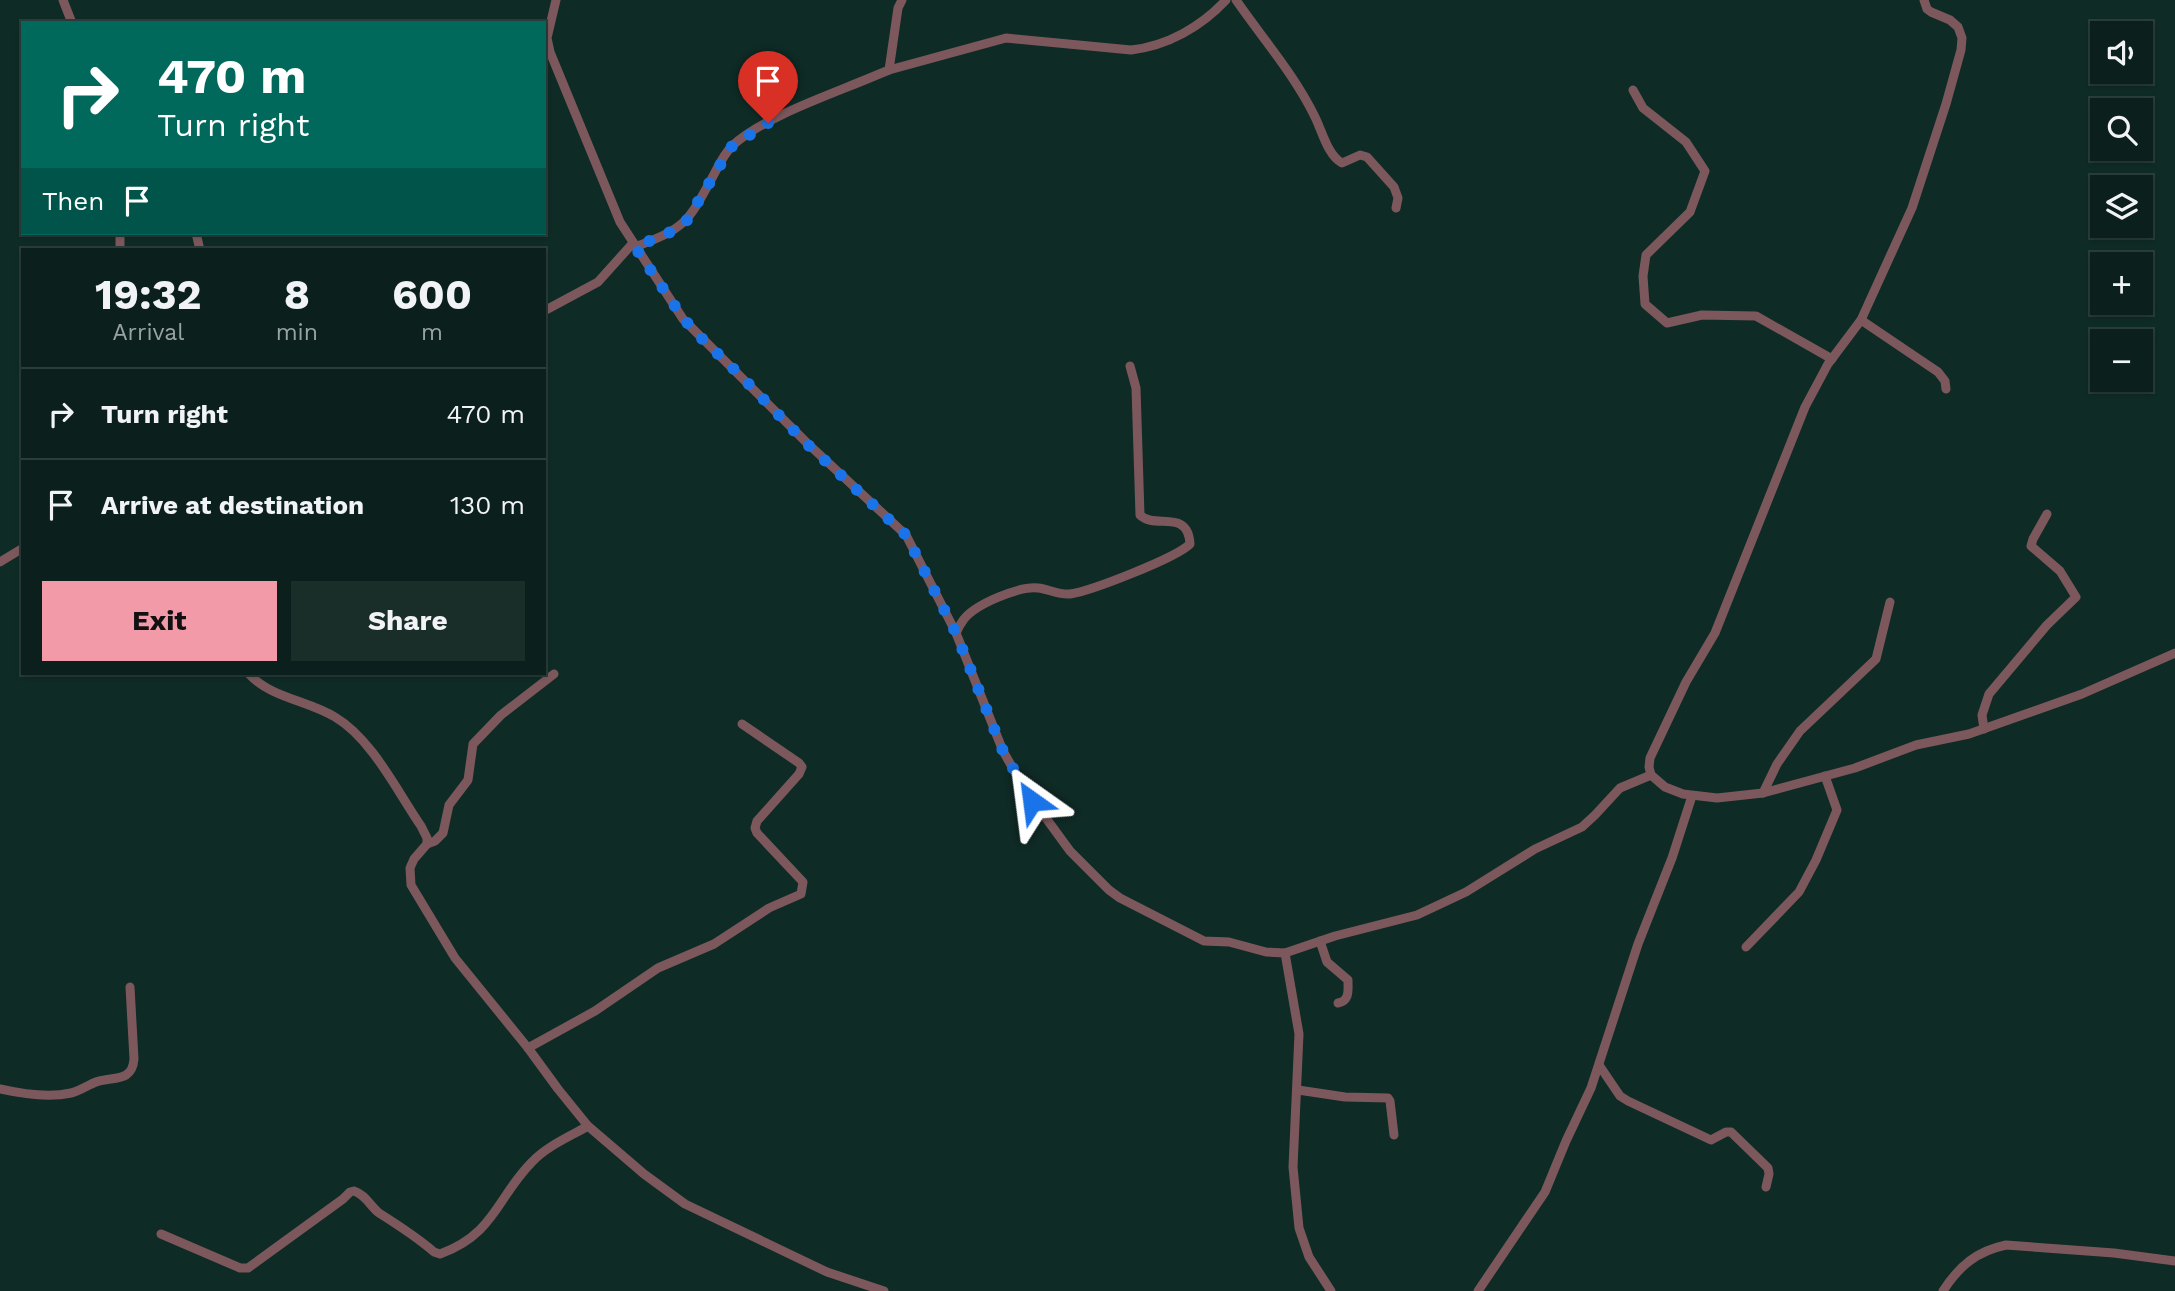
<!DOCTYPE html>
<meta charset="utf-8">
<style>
body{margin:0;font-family:"Work Sans",sans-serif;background:#192d29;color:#f1f3f6;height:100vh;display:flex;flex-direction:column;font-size:26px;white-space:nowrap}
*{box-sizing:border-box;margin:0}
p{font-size:23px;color:#9aa3a3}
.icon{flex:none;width:38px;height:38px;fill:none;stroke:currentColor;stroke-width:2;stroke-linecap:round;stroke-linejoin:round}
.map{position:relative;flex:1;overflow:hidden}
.drawer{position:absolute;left:21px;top:248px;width:525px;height:427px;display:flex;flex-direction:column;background:#0b201c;border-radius:0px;box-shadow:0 2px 5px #0004,0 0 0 2px #2b3e3b}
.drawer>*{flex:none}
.hud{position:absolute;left:21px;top:21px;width:525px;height:214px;border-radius:0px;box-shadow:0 2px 5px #0004,0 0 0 2px #2b3e3b;background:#00695c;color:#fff;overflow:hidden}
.controls{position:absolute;left:2090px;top:21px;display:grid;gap:14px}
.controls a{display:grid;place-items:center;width:63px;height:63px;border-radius:0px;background:#0b201c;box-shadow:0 2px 5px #0004,0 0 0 2px #2b3e3b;font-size:35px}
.pin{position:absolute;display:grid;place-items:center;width:60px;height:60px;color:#fff;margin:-72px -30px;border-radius:50% 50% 50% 0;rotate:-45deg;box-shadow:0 0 7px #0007}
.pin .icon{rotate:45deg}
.me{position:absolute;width:77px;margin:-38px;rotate:329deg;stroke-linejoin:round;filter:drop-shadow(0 0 5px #0008)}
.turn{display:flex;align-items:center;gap:24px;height:147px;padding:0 21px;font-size:32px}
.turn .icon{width:91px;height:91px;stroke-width:2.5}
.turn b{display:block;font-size:49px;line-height:60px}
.then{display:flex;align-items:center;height:66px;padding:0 21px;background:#0003;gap:14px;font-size:26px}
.eta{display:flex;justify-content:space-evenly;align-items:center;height:119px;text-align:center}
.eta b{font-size:42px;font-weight:700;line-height:49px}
.primary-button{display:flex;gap:14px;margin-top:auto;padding:14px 21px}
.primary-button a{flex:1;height:80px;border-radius:0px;background:#f39aa8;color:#111;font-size:28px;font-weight:700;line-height:80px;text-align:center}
.primary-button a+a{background:#192d29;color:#f1f3f6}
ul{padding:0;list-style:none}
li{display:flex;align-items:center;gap:21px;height:91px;padding:0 21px;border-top:2px solid #2b3e3b}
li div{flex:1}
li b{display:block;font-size:26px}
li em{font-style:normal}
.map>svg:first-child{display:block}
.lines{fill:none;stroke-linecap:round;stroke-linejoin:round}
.street{stroke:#7c585d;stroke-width:9}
.route{stroke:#1a73e8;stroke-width:12;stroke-dasharray:0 21.6}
</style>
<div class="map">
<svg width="2175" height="1291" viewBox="0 0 2175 1291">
<rect width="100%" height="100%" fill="#0f2b26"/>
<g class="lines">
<g class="street">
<path d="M63 0 72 23"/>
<path d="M556 0 547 38 550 52 620 222 683 319 806 442 906 535 956 633 1003 751 1024 788 1070 851 1109 890 1120 898 1204 941 1229 942 1266 952 1285 953 1335 936 1417 915 1466 892 1535 849 1582 827 1595 815 1620 788 1651 775"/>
<path d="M1236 0C1263 39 1294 74 1315 117 1322 131 1328 156 1342 163L1360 155 1367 157 1394 187 1398 198 1396 208"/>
<path d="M1924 0 1927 9 1931 12 1950 20 1958 27 1962 38 1961 50 1946 104 1912 208 1861 320 1828 364 1805 407 1715 633 1686 682 1650 758 1649 767 1651 775 1665 787 1683 794 1717 798 1763 793 1855 768 1916 745 1969 734 2082 694 2175 653"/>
<path d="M889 70 898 8 902 0"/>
<path d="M1633 90 1643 108 1686 142 1705 171 1690 212 1646 255 1643 276 1645 304 1667 323 1702 315 1756 316 1832 359"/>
<path d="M120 233V250"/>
<path d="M196 233 200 250"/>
<path d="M635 247C685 228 687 224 712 178 718 167 723 155 732 146 763 117 832 94 872 77L889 70 1006 38 1131 50C1167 46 1201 27 1226 0"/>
<path d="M544 311 598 282 633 243"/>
<path d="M1861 320 1938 372 1945 381 1946 389"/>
<path d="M0 562 23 548"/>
<path d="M956 633C958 628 961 623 964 619 976 604 1019 586 1038 588 1049 589 1058 595 1070 594 1091 591 1176 558 1190 544 1188 508 1155 530 1140 515L1136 388 1130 366"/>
<path d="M249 674C271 698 307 700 335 717 372 739 397 791 421 826L427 838V844L414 859 410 868 411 885 455 958 528 1048 558 1089 588 1126 644 1174 685 1204 827 1272 884 1291"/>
<path d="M1984 729 1982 715 1989 694 2047 625 2076 597 2060 571 2031 546 2033 539 2047 514"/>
<path d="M1763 793 1777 764 1800 731 1876 659 1890 602"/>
<path d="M427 844 435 841 443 833 449 805 468 780 473 744 501 715 554 674"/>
<path d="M1320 941 1327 962 1348 980C1348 990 1350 1001 1338 1003"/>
<path d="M1746 947 1799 892 1816 860 1837 810 1825 776"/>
<path d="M1285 953 1299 1034 1293 1167 1299 1228 1309 1257 1331 1291"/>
<path d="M528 1048 595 1011 658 968 714 944 769 908 801 894 803 882 757 833 755 828 757 821 799 774 802 767 799 763 742 724"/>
<path d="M1599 1065 1620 1096 1628 1101 1711 1140 1726 1132H1731L1768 1168 1769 1174 1766 1187"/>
<path d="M0 1089C22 1094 49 1098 71 1093 80 1091 88 1085 96 1082 113 1076 132 1083 134 1059L130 987"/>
<path d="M1298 1090 1345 1097 1388 1098 1390 1101 1394 1135"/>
<path d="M161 1234 240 1268H248L343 1199 350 1192 354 1191C366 1195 370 1206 379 1213 398 1225 417 1237 434 1252L440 1254C495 1234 497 1197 532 1162 547 1146 569 1137 588 1126"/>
<path d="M1478 1291 1545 1192 1566 1141 1591 1088 1638 944 1672 858 1692 796"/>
<path d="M1943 1291C1959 1266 1977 1251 2006 1245L2114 1253 2175 1261"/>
</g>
</g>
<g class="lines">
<path class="route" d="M768 123 731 147 687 220 673 231 635 247 683 318 696 333 741 376 806 443 906 535 956 633 1003 751 1032 801"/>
</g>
</svg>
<div class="controls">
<a><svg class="icon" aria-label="sound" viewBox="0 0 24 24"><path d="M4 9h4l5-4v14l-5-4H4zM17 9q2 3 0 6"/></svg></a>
<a><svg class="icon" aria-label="search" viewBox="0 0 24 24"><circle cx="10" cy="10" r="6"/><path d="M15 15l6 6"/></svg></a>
<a><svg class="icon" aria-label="layers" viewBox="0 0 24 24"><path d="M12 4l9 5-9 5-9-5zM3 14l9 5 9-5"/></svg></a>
<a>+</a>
<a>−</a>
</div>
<div class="pin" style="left:768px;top:123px;background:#d93025"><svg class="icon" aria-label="arrive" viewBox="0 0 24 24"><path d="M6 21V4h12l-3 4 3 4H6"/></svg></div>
<svg class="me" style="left:1032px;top:801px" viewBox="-20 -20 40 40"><path d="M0-17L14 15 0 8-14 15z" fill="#1a73e8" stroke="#fff" stroke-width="4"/></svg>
<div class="hud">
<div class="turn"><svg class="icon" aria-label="right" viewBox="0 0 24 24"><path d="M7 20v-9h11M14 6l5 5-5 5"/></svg><div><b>470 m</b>Turn right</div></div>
<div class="then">Then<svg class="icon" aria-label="arrive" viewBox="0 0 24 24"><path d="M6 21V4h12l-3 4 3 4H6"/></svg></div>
</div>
<section class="drawer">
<div class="eta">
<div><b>19:32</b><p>Arrival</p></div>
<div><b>8</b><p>min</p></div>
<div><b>600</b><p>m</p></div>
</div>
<ul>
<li><svg class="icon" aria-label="right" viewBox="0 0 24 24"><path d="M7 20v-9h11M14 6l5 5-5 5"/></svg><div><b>Turn right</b></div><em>470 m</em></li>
<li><svg class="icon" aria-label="arrive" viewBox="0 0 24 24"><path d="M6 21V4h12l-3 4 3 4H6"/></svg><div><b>Arrive at destination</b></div><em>130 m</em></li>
</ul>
<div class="primary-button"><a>Exit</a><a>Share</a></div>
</section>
</div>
